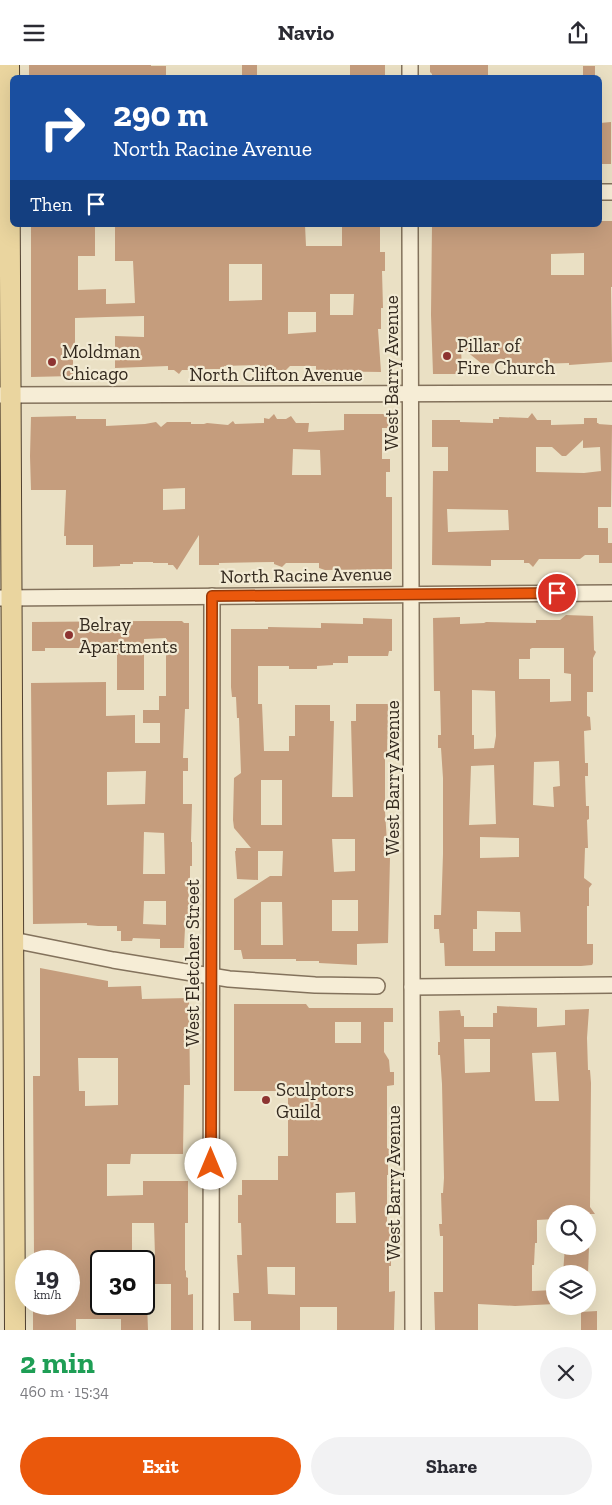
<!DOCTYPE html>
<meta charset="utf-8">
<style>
body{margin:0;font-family:"Zilla Slab",serif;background:#f2f2f3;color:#2b2b33;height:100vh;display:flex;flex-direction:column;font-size:19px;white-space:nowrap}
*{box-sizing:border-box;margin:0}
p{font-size:16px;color:#7c7c81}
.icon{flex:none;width:28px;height:28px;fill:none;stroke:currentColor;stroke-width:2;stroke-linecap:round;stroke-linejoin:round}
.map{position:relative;height:1265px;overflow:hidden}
.side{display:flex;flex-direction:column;background:#fff;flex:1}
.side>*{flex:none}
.banner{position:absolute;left:10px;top:10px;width:592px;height:152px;border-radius:8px;box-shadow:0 5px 20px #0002;background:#1a4fa0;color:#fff;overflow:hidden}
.tools{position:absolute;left:546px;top:1140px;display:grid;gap:10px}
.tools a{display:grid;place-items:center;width:50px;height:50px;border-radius:50%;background:#fff;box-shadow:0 5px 20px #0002;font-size:25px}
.speed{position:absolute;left:15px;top:1185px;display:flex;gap:10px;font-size:25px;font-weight:700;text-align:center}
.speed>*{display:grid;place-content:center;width:65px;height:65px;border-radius:50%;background:#fff;box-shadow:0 5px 20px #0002;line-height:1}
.speed small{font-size:12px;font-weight:400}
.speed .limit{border:2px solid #111;border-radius:8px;background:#fff;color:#111}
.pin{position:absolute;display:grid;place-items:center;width:42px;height:42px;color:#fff;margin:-21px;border:2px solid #fff;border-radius:50%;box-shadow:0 1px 5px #0007}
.me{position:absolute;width:55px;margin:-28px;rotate:0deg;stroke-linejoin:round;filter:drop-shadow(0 0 4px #0008)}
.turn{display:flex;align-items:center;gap:18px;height:105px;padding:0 20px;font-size:22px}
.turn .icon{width:65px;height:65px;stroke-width:2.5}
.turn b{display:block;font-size:35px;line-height:42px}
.then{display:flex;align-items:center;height:48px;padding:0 20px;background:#0003;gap:10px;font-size:19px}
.round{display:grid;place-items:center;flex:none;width:52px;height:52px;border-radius:26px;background:#f2f2f3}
.overview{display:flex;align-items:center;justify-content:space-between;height:85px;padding:0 20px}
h1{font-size:30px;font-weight:800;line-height:38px;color:#1e9e55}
.action{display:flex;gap:10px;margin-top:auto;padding:10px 20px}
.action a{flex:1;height:58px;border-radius:30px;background:#ea580c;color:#fff;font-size:20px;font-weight:800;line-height:58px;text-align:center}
.action a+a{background:#f2f2f3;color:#2b2b33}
header{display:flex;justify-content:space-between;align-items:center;height:65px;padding:0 20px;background:#fff;font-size:22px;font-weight:800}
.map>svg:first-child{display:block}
.building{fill:#c59d7d;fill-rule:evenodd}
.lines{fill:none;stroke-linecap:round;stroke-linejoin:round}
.minor-casing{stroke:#83725c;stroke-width:18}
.major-casing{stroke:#514130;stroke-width:22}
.minor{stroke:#f6edd6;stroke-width:15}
.major{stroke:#ead59f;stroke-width:20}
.route-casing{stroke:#983908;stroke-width:12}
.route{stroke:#ea580c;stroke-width:9}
.poi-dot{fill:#8d3431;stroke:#f2ead3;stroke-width:2}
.labels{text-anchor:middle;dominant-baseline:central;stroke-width:4.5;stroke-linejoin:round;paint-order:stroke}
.poi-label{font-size:19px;fill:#342a1f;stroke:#f2ead3;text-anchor:start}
.street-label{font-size:19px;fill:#342a1f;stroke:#f2ead3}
</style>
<header><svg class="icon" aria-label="menu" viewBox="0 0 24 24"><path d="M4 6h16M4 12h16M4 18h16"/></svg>Navio<svg class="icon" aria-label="share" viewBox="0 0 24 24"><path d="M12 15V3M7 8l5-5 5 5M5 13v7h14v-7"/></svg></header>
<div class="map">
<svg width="612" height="1265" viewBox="0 0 612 1265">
<rect width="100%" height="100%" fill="#eae0c4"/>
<g class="building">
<path d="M29 0H151V1H166V12H29Z"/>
<rect x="242" y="0" width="15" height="12"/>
<rect x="350" y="0" width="35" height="12"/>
<path d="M430 0H488V12H432V9L430 7Z"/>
<rect x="583" y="1" width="12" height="11"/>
<path d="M611 57V99H600V58Z"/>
<path d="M600 156H612V222H611L612 297 569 300V298L536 299 521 300V303H508V299L481 298 461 282 462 309H433L431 250 432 160H600ZM584 188V210H551V189Z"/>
<path d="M31 160H95V191H78V225L106 224V239L135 238 133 196H115V161L226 160 227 162H263V160H305L306 181H342V160H380V187H385V206H382L383 243H381V264H378L381 307 316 306V301H290L286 305H269L265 307 259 300 224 301V304H203L199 308 194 305H182L179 309 174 305H168V301L115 303V271L144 272V251L106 252 75 253V283H73V311L31 312ZM229 199H262V235L229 236ZM330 229H354L353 250H330ZM288 247H316V267L288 269Z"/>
<path d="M532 348 537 355H551V360L584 359V353H597V358H599L598 359 612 360 611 442H598V463H608V478H612V498H599V490H585L580 494H539L533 502 529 498H524V495H491V501L432 500 433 406H448V382H432V355H460V357L493 358V354H499V352L528 353ZM583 375V383L600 382 601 406 584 408 536 407V382H552L562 391H566ZM447 444 508 445 509 465 448 467Z"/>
<path d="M274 349 277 354H286L291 351 296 358H309L308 367 344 365V349H391V354L395 359 390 360V363H382V394H390V407H386V432H392V504L325 505 319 503V498H286L282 502 274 499V497L219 498V500H199V470L177 505 173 500H168V498H153V497H133V499H120V501L93 502V480H66V471H64L66 425H31L30 391 31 352 76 351V354H106V361L145 359 156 357 161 362 167 357H191V359H204L207 358 228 360 233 356 235 359 264 358V353L269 354ZM293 384 320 385 321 410H292ZM185 423V444L163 445V424Z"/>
<path d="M566 550 593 551 594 585 596 587 593 593V627H587V651L590 652 591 665 584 666 585 698H588V711H585L586 741H589V754L587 755 588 783H585L584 813 592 819 589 823V841H587V879H593V898L592 900 581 901H445L444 878H440L439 864H434V850H441L443 789V713L441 683H438V670H441L440 626H434L433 553 460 552V559L484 558 486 557 536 558V555H560ZM532 583H564V608L571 609V636L550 637V614H519V594H530V584ZM472 625 495 626 496 671 494 683 474 684V670H472ZM559 696 560 721 553 722 554 742 533 740 534 697ZM494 700 496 759 469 760 471 701ZM480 772 519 773V792L480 793ZM477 846 520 847 521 867H495V886H473V864H477Z"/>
<path d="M363 553 392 554V586H389L388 591H348V598H333V600L317 601V604H289V601H258V639H262L264 686H289V671H295V640H330V656H334L332 732H353L351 656H356V639H388L387 693 385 692V746L388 793H390L388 878 357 879V900L319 898V896H296V894H243L241 885H234V834L270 811H282L283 786H258V815L237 814 235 786H236V783H251L234 763 233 755 234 713 241 708 239 653H237L236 632H232L231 622V564H268V562L321 563V558L363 559ZM261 715H282V760H261ZM332 774H355V806L334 807ZM332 835H358V866H332ZM261 837H282L283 880H261Z"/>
<path d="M144 556H182L184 558H189V644H185L183 693H188V706H183V739H192L191 777H192V801H190V814H188L189 836H191L190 859 189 863H185L184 883H160V874L133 873 132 876H121V866H117V861H98L87 860V858L33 859 31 618 106 617V651L135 650V678H160V658H143V645H159V631H166V573L144 574V625H117V585H90V583H45V586H32V557ZM146 706 145 739 107 740V707ZM144 767 164 768 165 809H143ZM144 836H166V860L143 859Z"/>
<path d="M40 903 108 916V922L141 921 142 934 189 933 190 1020H184L183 1089H131L130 1099H107V1131L143 1130V1116H188V1158H185V1206L186 1205V1212L188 1213V1230L193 1229V1265H171V1219H152V1203H144V1191H155L154 1158H132V1196H101V1239H147L148 1265H121V1254H76V1265H33V1239H69V1196H36L34 1191 33 1011H40ZM78 993H118V1040L85 1041V1026H79Z"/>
<path d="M234 939H306L309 943H393V957H384V987L389 995 390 1007H394V1020L387 1021V1083L392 1086 388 1091V1110H387V1159H389L391 1173V1201H389V1227L395 1226 394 1265H337V1242H300V1265H251V1256H234L233 1228H239L237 1190H242L241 1158H238V1130H242V1115H278V1091H288V1026H234ZM335 957H361V978H335ZM355 1127 356 1158H336V1128ZM267 1202H295V1230L268 1229Z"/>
<path d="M497 941 537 943V962L565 960V945L589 944 587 973 588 1005H590L591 1018 590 1142 595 1149H555V1154L537 1155V1178H535L534 1200H532V1226L555 1225V1239L515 1241 478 1239V1265H435L434 1227H443V1171H440L439 1159H442L441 1128H443L444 1113 442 1019 440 990H438V977H440L439 946 460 945 461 951H464V962H493V948H497ZM464 974H490V1007L465 1008ZM556 987 559 1036H535L532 988Z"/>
<path d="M565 1181H589L588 1209H563Z"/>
<path d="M597 1246V1265H581V1247Z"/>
</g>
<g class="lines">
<defs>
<g id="minor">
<path d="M410 0V12"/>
<path d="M600 127H612"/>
<path d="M410 160 413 1265"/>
<path d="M0 330 612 328"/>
<path d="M0 533 612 528"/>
<path d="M13 875 113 895 229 914 315 920 377 921"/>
<path d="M412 922 612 920"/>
<path d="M211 1265 212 531"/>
</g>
<path id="major" d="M9 0 15 1265"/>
</defs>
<use href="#minor" class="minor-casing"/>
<use href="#major" class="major-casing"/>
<use href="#minor" class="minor"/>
<use href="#major" class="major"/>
</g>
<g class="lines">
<defs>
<path id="route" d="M211 1099 212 531 557 528"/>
</defs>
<use href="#route" class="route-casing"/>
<use href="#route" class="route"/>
</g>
<g class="poi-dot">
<circle cx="447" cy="291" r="5"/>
<circle cx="52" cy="297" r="5"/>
<circle cx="69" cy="570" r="5"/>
<circle cx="266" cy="1035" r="5"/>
</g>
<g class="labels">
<g class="poi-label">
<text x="457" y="280">Pillar of<tspan x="457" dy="22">Fire Church</tspan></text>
<text x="62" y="286">Moldman<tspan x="62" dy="22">Chicago</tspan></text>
<text x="79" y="559">Belray<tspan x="79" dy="22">Apartments</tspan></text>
<text x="276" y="1024">Sculptors<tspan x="276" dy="22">Guild</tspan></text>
</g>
<g class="street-label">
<text transform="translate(391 308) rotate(-90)">West Barry Avenue</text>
<text x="276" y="309">North Clifton Avenue</text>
<text transform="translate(306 510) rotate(-1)">North Racine Avenue</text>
<text transform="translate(392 713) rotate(-90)">West Barry Avenue</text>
<text transform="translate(192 898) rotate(-90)">West Fletcher Street</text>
<text transform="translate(393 1118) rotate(-90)">West Barry Avenue</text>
</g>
</g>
</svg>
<div class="tools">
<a><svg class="icon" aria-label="search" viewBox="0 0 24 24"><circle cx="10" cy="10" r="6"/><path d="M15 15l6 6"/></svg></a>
<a><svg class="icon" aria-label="layers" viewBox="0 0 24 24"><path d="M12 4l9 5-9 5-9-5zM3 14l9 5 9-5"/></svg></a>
</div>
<div class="speed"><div>19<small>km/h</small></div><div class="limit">30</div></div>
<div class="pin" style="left:557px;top:528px;background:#d93025"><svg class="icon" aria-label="arrive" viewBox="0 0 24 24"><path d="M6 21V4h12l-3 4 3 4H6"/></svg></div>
<svg class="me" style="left:211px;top:1099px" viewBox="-20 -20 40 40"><circle r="19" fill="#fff"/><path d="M0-13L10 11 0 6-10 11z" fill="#ea580c"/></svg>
<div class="banner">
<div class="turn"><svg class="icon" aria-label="right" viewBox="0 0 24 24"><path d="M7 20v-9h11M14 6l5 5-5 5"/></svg><div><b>290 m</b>North Racine Avenue</div></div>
<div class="then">Then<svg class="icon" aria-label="arrive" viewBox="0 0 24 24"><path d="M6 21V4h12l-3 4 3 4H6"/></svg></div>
</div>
</div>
<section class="side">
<div class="overview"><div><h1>2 min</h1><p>460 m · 15:34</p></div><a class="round"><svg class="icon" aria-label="close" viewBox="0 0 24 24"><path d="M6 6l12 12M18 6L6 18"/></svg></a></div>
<div class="action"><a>Exit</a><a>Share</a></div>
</section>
